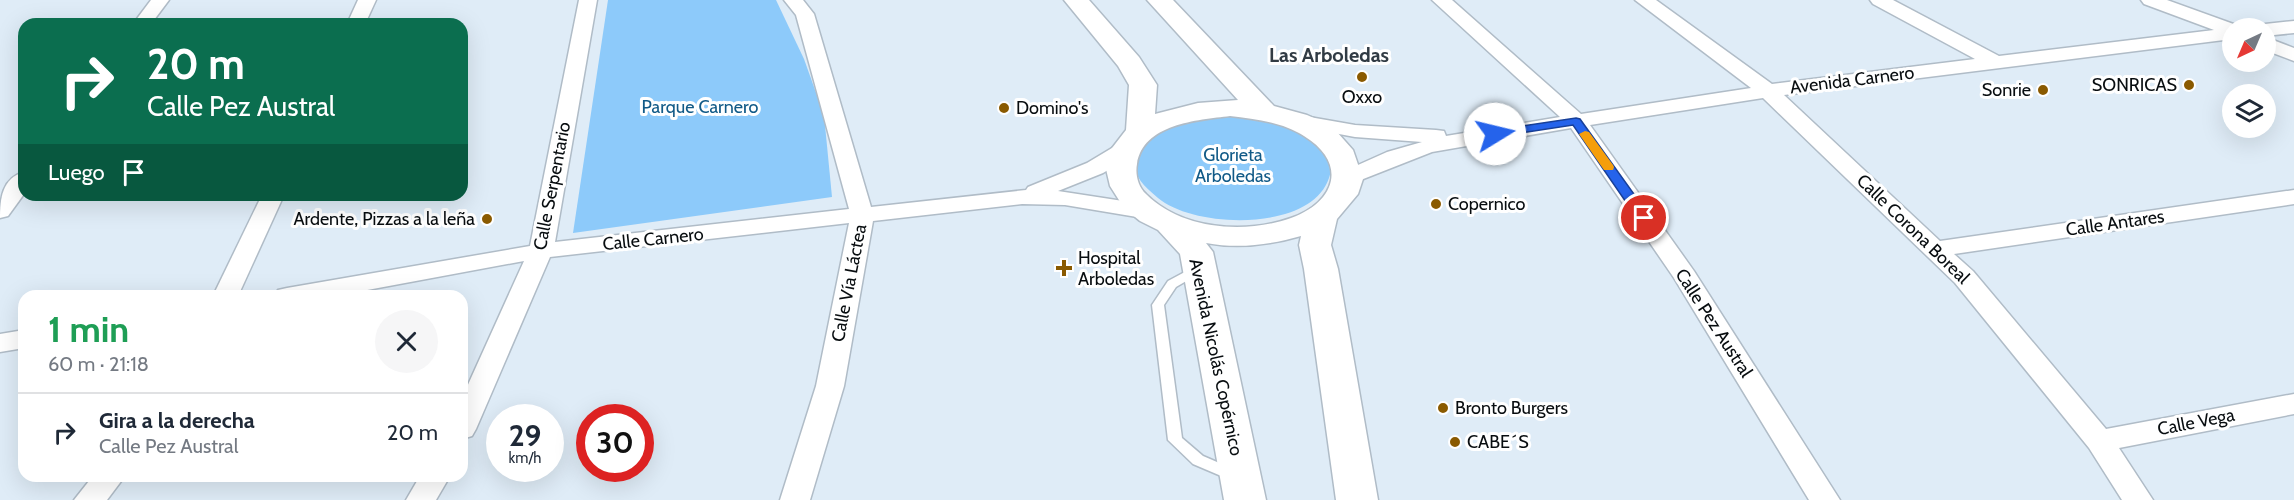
<!DOCTYPE html>
<html lang="es">
<meta charset="utf-8">
<style>
body{margin:0;font-family:Cabin,sans-serif;background:#f6f6f7;color:#1f2937;height:100vh;display:flex;flex-direction:column;font-size:22px;white-space:nowrap}
*{box-sizing:border-box;margin:0}
p{font-size:20px;color:#747a83}
.icon{flex:none;width:33px;height:33px;fill:none;stroke:currentColor;stroke-width:2;stroke-linecap:round;stroke-linejoin:round}
.map{position:relative;flex:1;overflow:hidden}
.panel{position:absolute;left:18px;top:290px;width:450px;height:192px;display:flex;flex-direction:column;background:#fff;border-radius:18px;box-shadow:0 6px 24px #0002}
.panel>*{flex:none}
.top-card{position:absolute;left:18px;top:18px;width:450px;height:183px;border-radius:18px;box-shadow:0 6px 24px #0002;background:#0b6e4f;color:#fff;overflow:hidden}
.needle{width:39px;rotate:224deg}
.buttons{position:absolute;left:2222px;top:18px;display:grid;gap:12px}
.buttons a{display:grid;place-items:center;width:54px;height:54px;border-radius:50%;background:#fff;box-shadow:0 6px 24px #0002;font-size:30px}
.speed{position:absolute;left:486px;top:404px;display:flex;gap:12px;font-size:30px;font-weight:700;text-align:center}
.speed>*{display:grid;place-content:center;width:78px;height:78px;border-radius:50%;background:#fff;box-shadow:0 6px 24px #0002;line-height:1}
.speed small{font-size:15px;font-weight:400}
.speed .limit{border:9px solid #d22;background:#fff;color:#111}
.pin{position:absolute;display:grid;place-items:center;width:51px;height:51px;color:#fff;margin:-26px;border:3px solid #fff;border-radius:50%;box-shadow:0 2px 6px #0007}
.me{position:absolute;width:66px;margin:-33px;rotate:81deg;stroke-linejoin:round;filter:drop-shadow(0 0 4px #0008)}
.turn{display:flex;align-items:center;gap:21px;height:126px;padding:0 30px;font-size:27px}
.turn .icon{width:78px;height:78px;stroke-width:2.5}
.turn b{display:block;font-size:42px;line-height:51px}
.then{display:flex;align-items:center;height:57px;padding:0 30px;background:#0003;gap:12px;font-size:22px}
.round{display:grid;place-items:center;flex:none;width:63px;height:63px;border-radius:32px;background:#f6f6f7}
.headline{display:flex;align-items:center;justify-content:space-between;height:102px;padding:0 30px}
h1{font-size:36px;font-weight:700;line-height:45px;color:#1e9e55}
ul{padding:0;list-style:none}
li{display:flex;align-items:center;gap:18px;height:78px;padding:0 30px;border-top:2px solid #e0e1e3}
li div{flex:1}
li b{display:block;font-size:22px}
li em{font-style:normal}
.map>svg:first-child{display:block}
.green{fill:#8dcafa}
.lines{fill:none;stroke-linecap:round;stroke-linejoin:round}
.service-casing{stroke:#b0bcc7;stroke-width:3}
.minor-casing{stroke:#b0bcc7;stroke-width:3}
.secondary-casing{stroke:#b0bcc7;stroke-width:3}
.service{fill:#fff;fill-rule:evenodd}
.minor{fill:#fff;fill-rule:evenodd}
.secondary{fill:#fff;fill-rule:evenodd}
.route{fill:#2563eb;stroke:#184099;stroke-width:1.5}
.slow{fill:#f59e0b}
.poi-dot{fill:#8a5a00;stroke:#fff;stroke-width:2}
.labels{text-anchor:middle;dominant-baseline:central;stroke-width:6;stroke-linejoin:round;paint-order:stroke}
.street-label{font-size:18px;fill:#080d10;stroke:#fff}
.poi-label{font-size:18px;fill:#080d10;stroke:#fff;text-anchor:start}
.park-label{font-size:18px;fill:#115a87;stroke:#fff}
.neighbourhood-label{font-size:20px;font-weight:bold;fill:#313b44;stroke:#fff}
</style>
<div class="map">
<svg width="2294" height="500" viewBox="0 0 2294 500">
<rect width="100%" height="100%" fill="#dfecf7"/>
<g class="green">
<path d="M608 0H776L804 59 824 115 832 197 573 233Z"/>
<path d="M1192 113C1209 114 1277 115 1288 121 1295 125 1303 132 1310 137 1315 141 1324 146 1328 151 1332 160 1332 170 1329 178 1311 232 1195 229 1158 198 1136 179 1130 172 1139 143Z"/>
</g>
<g class="lines">
<defs>
<path id="service" d="M1196 266 1200 267 1202 270 1200 273 1176 287 1164 305 1182 438 1203 456 1238 471 1240 475 1238 479 1233 481 1193 464 1168 440 1152 305 1168 281Z"/>
<g id="minor">
<path d="M151 0H169L151 24H133Z"/>
<path d="M358 0H376L365 24H347Z"/>
<path d="M579 0H597L555 242 849 209 796 15 784 0H803L814 14 871 207 1026 190 1028 187 1087 163 1117 145 1125 144 1133 145 1136 150 1133 155 1103 173 1058 191 1149 205 1157 207 1161 212 1157 217 1149 219 1065 205 1022 204 873 221 844 386 810 500H780L816 386 849 223 550 257 476 429 472 436 462 439V398L524 261 335 296H275L278 290 287 288 530 246Z"/>
<path d="M1432 0H1452L1581 114 1751 88 1635 0H1656L1772 84 1975 59 1873 4 1870 0H1893L1999 56 2214 30 2144 4 2141 0H2167L2239 26 2240 28H2232V39L1784 95 1940 241 2294 190V204L1954 254 1973 271 2106 429 2294 394V414L2119 448 2153 500H2122L2089 448 1955 283 1763 98 1590 125 1694 271 1840 500H1809L1674 278 1571 128 1432 152 1348 185 1340 183 1337 178 1340 173 1387 152 1422 142 1355 137 1291 125 1288 121 1291 117 1298 115 1355 125 1436 130 1444 131 1446 136 1560 117Z"/>
<path d="M2294 21V33L2265 36V28H2257L2265 24Z"/>
<path d="M2265 37 2294 48V61L2265 50Z"/>
<path d="M24 172V194L8 216 0 218C0 199 2 178 24 172Z"/>
<path d="M262 195H284L238 296H213Z"/>
<path d="M24 330V348L0 352V334Z"/>
<path d="M93 476H125L107 500H74Z"/>
<path d="M420 476H450L436 500H406Z"/>
</g>
<path id="secondary" d="M1064 0H1089L1139 57 1157 85 1155 114 1198 103 1238 100 1147 0H1173L1274 106 1307 115 1323 122 1337 132 1353 150 1363 179 1358 194 1337 219 1331 245 1338 269 1378 500H1336L1304 269 1299 245 1301 236C1270 245 1238 249 1206 243L1213 252 1266 500H1224L1180 254 1158 230 1140 221 1124 208 1110 186 1106 169 1109 152 1126 130 1129 85 1118 66ZM1230 116C1255 119 1282 122 1304 136 1348 163 1336 202 1291 218 1245 234 1182 230 1146 194 1138 187 1135 174 1137 164 1143 124 1197 120 1230 116Z"/>
</defs>
<use href="#service" class="service-casing"/>
<use href="#minor" class="minor-casing"/>
<use href="#secondary" class="secondary-casing"/>
<use href="#service" class="service"/>
<use href="#minor" class="minor"/>
<use href="#secondary" class="secondary"/>
</g>
<path class="route" d="M1576 118 1580 119 1649 215 1650 218 1649 221H1639L1573 125 1495 137 1489 134 1495 130Z"/>
<path class="slow" d="M1585 131 1589 132 1613 165 1614 167 1613 170H1604L1579 134Z"/>
<g class="poi-dot">
<circle cx="1362" cy="77" r="6"/>
<circle cx="2189" cy="85" r="6"/>
<circle cx="2043" cy="90" r="6"/>
<circle cx="1004" cy="108" r="6"/>
<circle cx="1436" cy="204" r="6"/>
<circle cx="487" cy="219" r="6"/>
<path d="M1061 259h6v6h6v6h-6v6h-6v-6h-6v-6h6z"/>
<circle cx="1443" cy="408" r="6"/>
<circle cx="1455" cy="442" r="6"/>
</g>
<g class="labels">
<g class="street-label">
<text transform="translate(1852 80) rotate(-7)">Avenida Carnero</text>
<text transform="translate(552 186) rotate(-79)">Calle Serpentario</text>
<text transform="translate(2115 223) rotate(-8)">Calle Antares</text>
<text transform="translate(1913 229) rotate(44)">Calle Corona Boreal</text>
<text transform="translate(653 239) rotate(-6)">Calle Carnero</text>
<text transform="translate(849 283) rotate(-79)">Calle Vía Láctea</text>
<text transform="translate(1714 323) rotate(57)">Calle Pez Austral</text>
<text transform="translate(1216 357) rotate(78)">Avenida Nicolás Copérnico</text>
<text transform="translate(2196 422) rotate(-11)">Calle Vega</text>
</g>
<g class="poi-label">
<text x="2177" y="85" text-anchor="end">SONRICAS</text>
<text x="2031" y="90" text-anchor="end">Sonrie</text>
<text x="1362" y="97" text-anchor="middle">Oxxo</text>
<text x="1016" y="108">Domino's</text>
<text x="1448" y="204">Copernico</text>
<text x="475" y="219" text-anchor="end">Ardente, Pizzas a la leña</text>
<text x="1078" y="258">Hospital<tspan x="1078" dy="21">Arboledas</tspan></text>
<text x="1455" y="408">Bronto Burgers</text>
<text x="1467" y="442">CABE´S</text>
</g>
<g class="park-label">
<text x="700" y="107">Parque Carnero</text>
<text x="1233" y="155">Glorieta<tspan x="1233" dy="21">Arboledas</tspan></text>
</g>
<g class="neighbourhood-label">
<text x="1329" y="55">Las Arboledas</text>
</g>
</g>
</svg>
<div class="buttons">
<a><svg class="needle" viewBox="-14 -14 28 28"><path d="M0-13l5 13h-10z" fill="#e53935"/><path d="M0 13l5-13h-10z" fill="#747a83"/></svg></a>
<a><svg class="icon" aria-label="layers" viewBox="0 0 24 24"><path d="M12 4l9 5-9 5-9-5zM3 14l9 5 9-5"/></svg></a>
</div>
<div class="speed"><div>29<small>km/h</small></div><div class="limit">30</div></div>
<div class="pin" style="left:1644px;top:218px;background:#d93025"><svg class="icon" aria-label="arrive" viewBox="0 0 24 24"><path d="M6 21V4h12l-3 4 3 4H6"/></svg></div>
<svg class="me" style="left:1495px;top:134px" viewBox="-20 -20 40 40"><circle r="19" fill="#fff"/><path d="M0-13L10 11 0 6-10 11z" fill="#2563eb"/></svg>
<div class="top-card">
<div class="turn"><svg class="icon" aria-label="right" viewBox="0 0 24 24"><path d="M7 20v-9h11M14 6l5 5-5 5"/></svg><div><b>20 m</b>Calle Pez Austral</div></div>
<div class="then">Luego<svg class="icon" aria-label="arrive" viewBox="0 0 24 24"><path d="M6 21V4h12l-3 4 3 4H6"/></svg></div>
</div>
<section class="panel">
<div class="headline"><div><h1>1 min</h1><p>60 m · 21:18</p></div><a class="round"><svg class="icon" aria-label="close" viewBox="0 0 24 24"><path d="M6 6l12 12M18 6L6 18"/></svg></a></div>
<ul>
<li><svg class="icon" aria-label="right" viewBox="0 0 24 24"><path d="M7 20v-9h11M14 6l5 5-5 5"/></svg><div><b>Gira a la derecha</b><p>Calle Pez Austral</p></div><em>20 m</em></li>
</ul>
</section>
</div>
